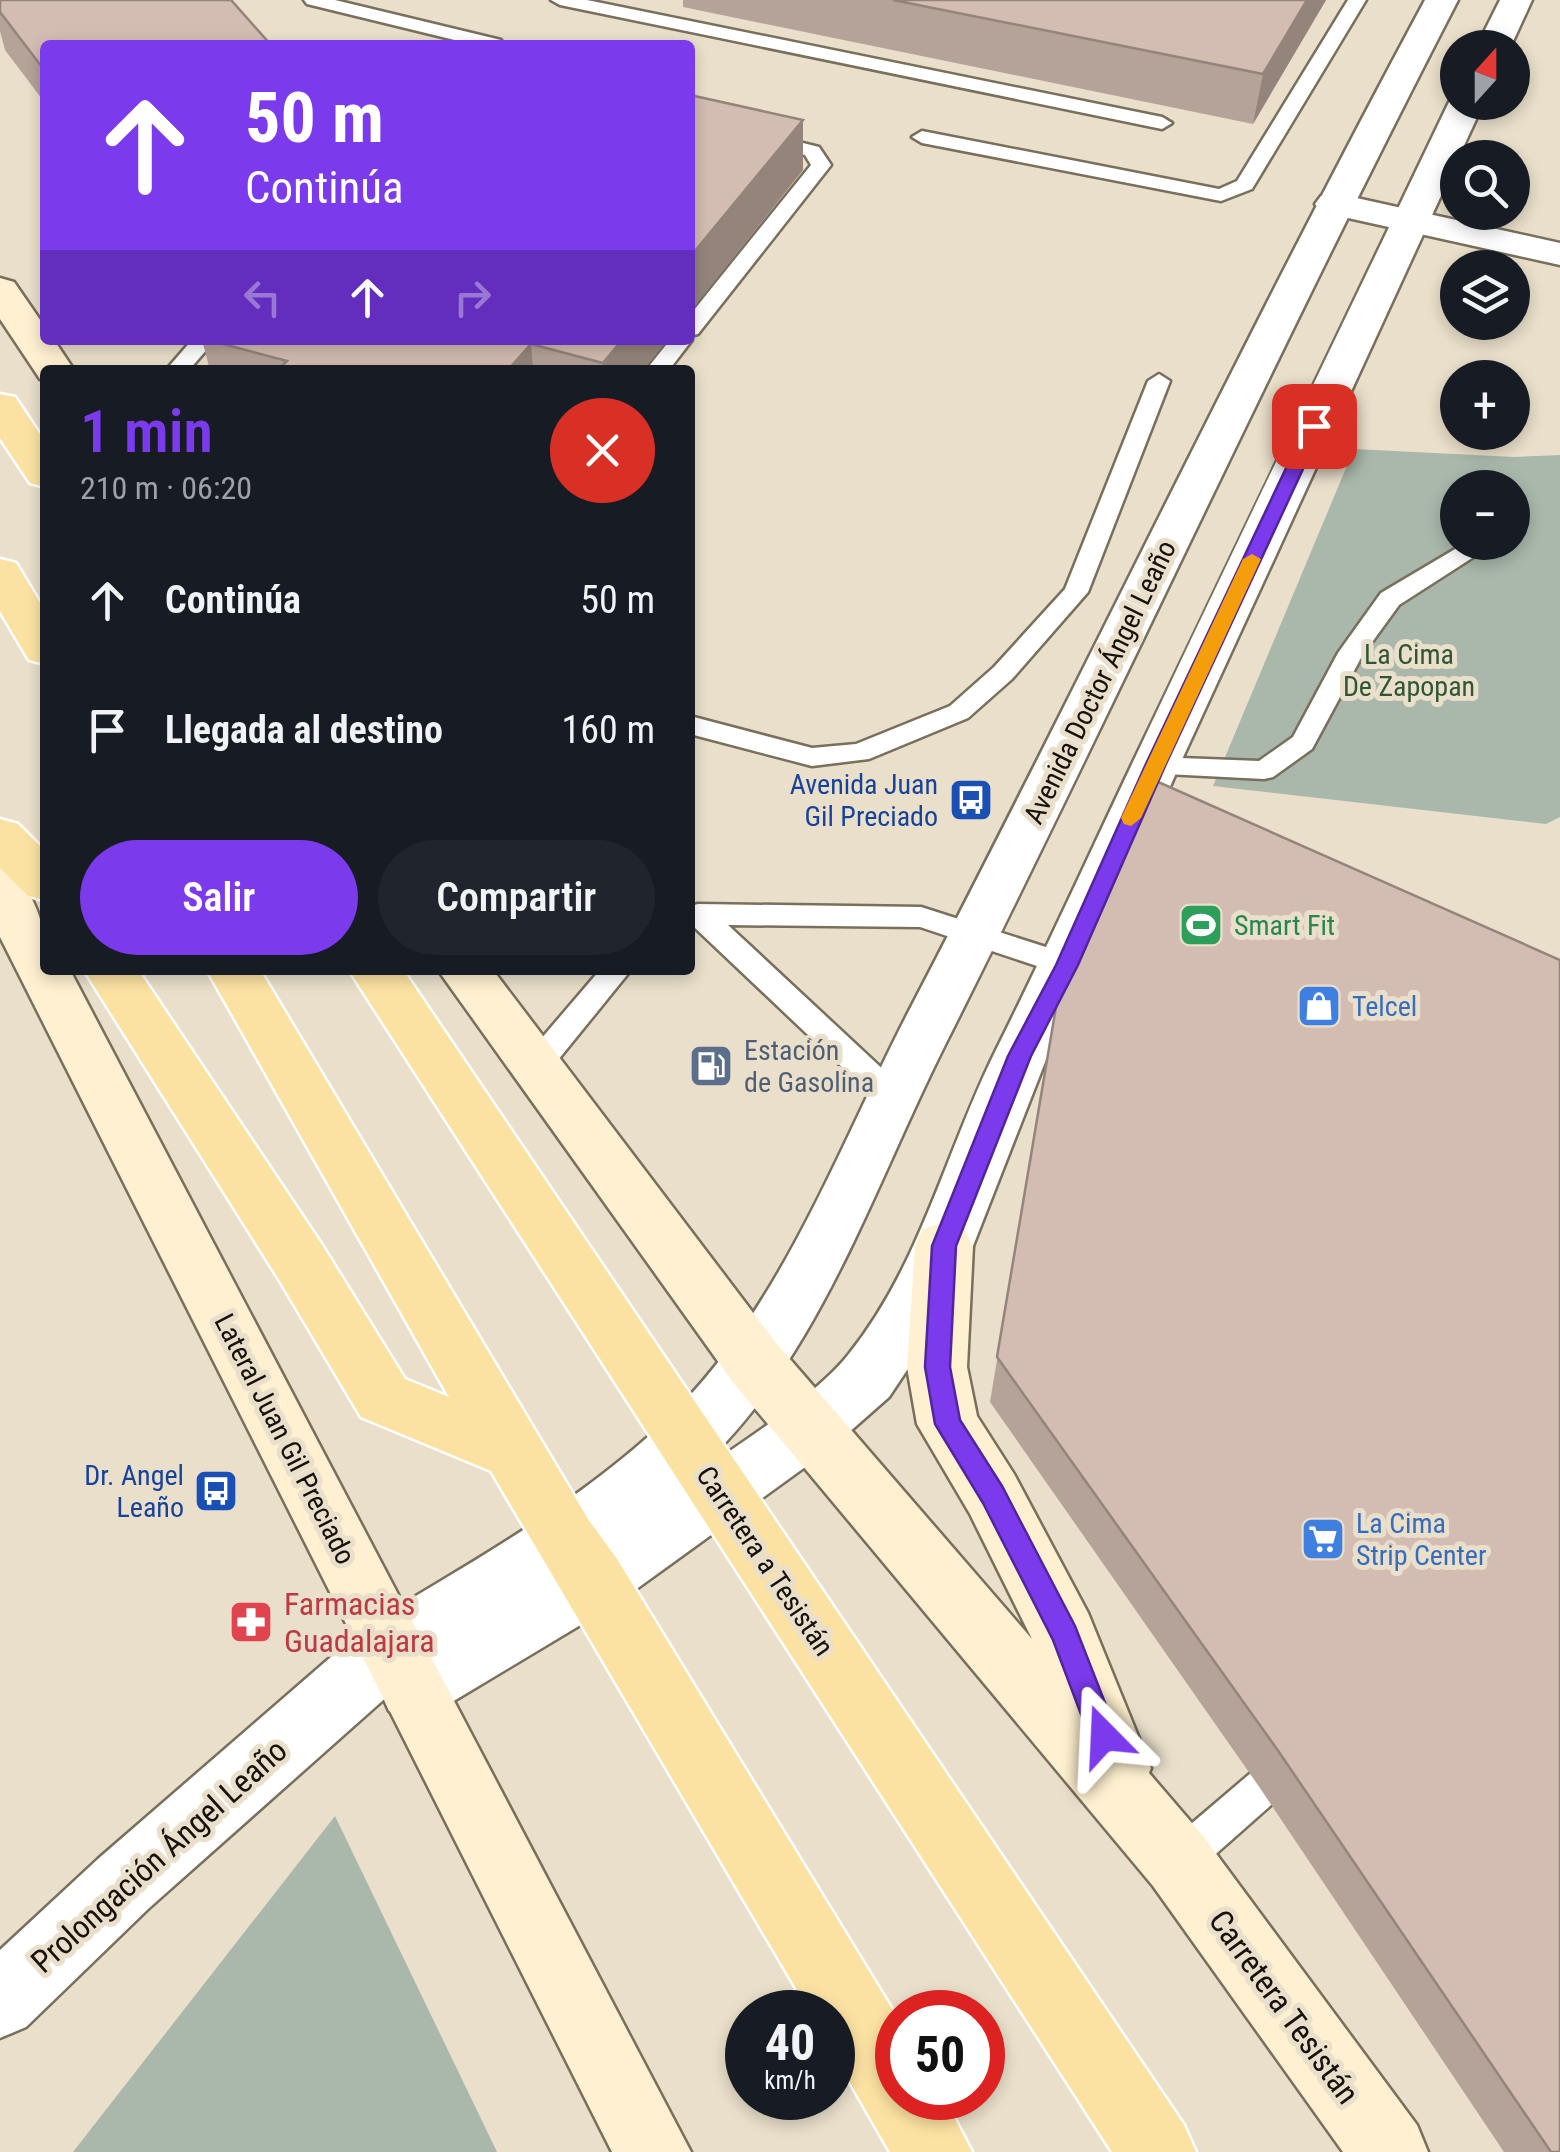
<!DOCTYPE html>
<html lang="es">
<meta charset="utf-8">
<style>
body{margin:0;font-family:"Roboto Condensed",sans-serif;background:#20242c;color:#f1f3f6;height:100vh;display:flex;flex-direction:column;font-size:38px;white-space:nowrap}
*{box-sizing:border-box;margin:0}
p{font-size:32px;color:#9ea1a6}
.icon{flex:none;width:55px;height:55px;fill:none;stroke:currentColor;stroke-width:2;stroke-linecap:round;stroke-linejoin:round}
.map{position:relative;flex:1;overflow:hidden}
.side{position:absolute;left:40px;top:365px;width:655px;height:610px;display:flex;flex-direction:column;background:#171b24;border-radius:10px;box-shadow:0 5px 15px #0003}
.side>*{flex:none}
.hud{position:absolute;left:40px;top:40px;width:655px;height:305px;border-radius:10px;box-shadow:0 5px 15px #0003;background:#7c3aed;color:#fff;overflow:hidden}
.needle{width:65px;rotate:21deg}
.controls{position:absolute;left:1440px;top:30px;display:grid;gap:20px}
.controls a{display:grid;place-items:center;width:90px;height:90px;border-radius:50%;background:#171b24;box-shadow:0 5px 15px #0003;font-size:50px}
.speed{position:absolute;left:725px;top:1990px;display:flex;gap:20px;font-size:50px;font-weight:700;text-align:center}
.speed>*{display:grid;place-content:center;width:130px;height:130px;border-radius:50%;background:#171b24;box-shadow:0 5px 15px #0003;line-height:1}
.speed small{font-size:25px;font-weight:400}
.speed .limit{border:15px solid #d22;background:#fff;color:#111}
.pin{position:absolute;display:grid;place-items:center;width:85px;height:85px;color:#fff;margin:-42px;border-radius:20px;box-shadow:0 5px 15px #0006}
.me{position:absolute;width:110px;margin:-55px;rotate:339deg;stroke-linejoin:round;filter:drop-shadow(0 0 8px #0008)}
.turn{display:flex;align-items:center;gap:35px;height:210px;padding:0 40px;font-size:45px}
.turn .icon{width:130px;height:130px;stroke-width:2.5}
.turn b{display:block;font-size:70px;line-height:85px}
.lanes{display:flex;align-items:center;height:95px;padding:0 40px;background:#0003;justify-content:center;gap:50px;direction:ltr}
.lanes .off{opacity:.35}
.round{display:grid;place-items:center;flex:none;width:105px;height:105px;border-radius:52px;background:#20242c}
.head{display:flex;align-items:center;justify-content:space-between;height:170px;padding:0 40px}
h1{font-size:60px;font-weight:600;line-height:75px;color:#7c3aed}
.button{display:flex;gap:20px;margin-top:auto;padding:20px 40px}
.button a{flex:1;height:115px;border-radius:60px;background:#7c3aed;color:#fff;font-size:40px;font-weight:600;line-height:115px;text-align:center}
.button a+a{background:#20242c;color:#f1f3f6}
ul{padding:0;list-style:none}
li{display:flex;align-items:center;gap:30px;height:130px;padding:0 40px}
li div{flex:1}
li b{display:block;font-size:38px}
li em{font-style:normal}
.map>svg:first-child{display:block}
.green{fill:#a9b8aa;fill-rule:evenodd}
.lines{fill:none;stroke-linecap:round;stroke-linejoin:round}
.service-casing{stroke:#786f5c;stroke-width:5}
.minor-casing{stroke:#786f5c;stroke-width:5}
.tertiary-casing{stroke:#786f5c;stroke-width:5}
.secondary-casing{stroke:#786f5c;stroke-width:5}
.primary-casing{stroke:#fff;stroke-width:5}
.service{fill:#fff;fill-rule:evenodd}
.minor{fill:#fff;fill-rule:evenodd}
.tertiary{fill:#fff;fill-rule:evenodd}
.secondary{fill:#fef0d0;fill-rule:evenodd}
.primary{fill:#fce2a2;fill-rule:evenodd}
.wall{fill:#b5a298}
.shaded-wall{fill:#94847c}
.building{fill:#d3bcb1;stroke:#94847c;stroke-width:2.5}
.route{fill:#7c3aed;stroke:#51269a;stroke-width:2.5}
.slow{fill:#f59e0b}
.labels{text-anchor:middle;dominant-baseline:central;stroke-width:10;stroke-linejoin:round;paint-order:stroke}
.park-label{font-size:28px;fill:#305633;stroke:#e9dfca}
.street-label{font-size:28px;fill:#16120b;stroke:#e9dfca}
.transit-label{font-size:28px;fill:#164399;stroke:#e9dfca;text-anchor:end}
.leisure-label{font-size:28px;fill:#27864d;stroke:#e9dfca;text-anchor:start}
.shop-label{font-size:28px;fill:#366cbe;stroke:#e9dfca;text-anchor:start}
.service-label{font-size:28px;fill:#4e5e75;stroke:#e9dfca;text-anchor:start}
.near-health-label{font-size:32px;fill:#be3a42;stroke:#e9dfca;text-anchor:start}
.near-street-label{font-size:32px;fill:#16120b;stroke:#e9dfca}
</style>
<div class="map">
<svg width="1560" height="2152" viewBox="0 0 1560 2152">
<rect width="100%" height="100%" fill="#e9dfca"/>
<g class="green">
<path d="M1354 449 1514 457 1560 455V817L1546 824 1213 786ZM1458 488H1512V542H1458Z"/>
<path d="M335 1816 497 2152H73Z"/>
</g>
<g class="lines">
<defs>
<g id="service">
<path d="M304 0H335L501 40 503 44 475 45 307 4Z"/>
<path d="M551 0H587L1162 117 1172 123 1162 129 560 5Z"/>
<path d="M1348 0H1366L1252 189 1221 201 922 143 912 137 922 131 1219 189 1237 181Z"/>
<path d="M690 115 819 147 831 165 698 334 690 336V315L811 165 805 155 690 127Z"/>
<path d="M690 337 692 340 669 370H646L670 340Z"/>
<path d="M192 340H215L189 370H166Z"/>
<path d="M1159 374 1170 381 1088 592 1012 679 968 718 869 759 812 766 690 734V716L812 748 856 744 950 706 994 667 1065 589 1148 381Z"/>
<path d="M1467 542H1497L1399 605 1362 656 1312 749 1273 777 1264 779 1146 773 1142 766 1146 759 1155 757 1259 761 1293 737 1338 653 1381 593Z"/>
<path d="M698 904 921 907 1077 957 1081 965 1077 973 1067 976 920 927 728 925 903 1088 907 1096 903 1104 892 1108 881 1104 694 927 690 928V906Z"/>
<path d="M600 970H631L545 1076 534 1080 523 1076 519 1068 523 1060Z"/>
<path d="M1292 1743 1305 1749 1311 1762 1305 1775 1192 1875 1178 1880 1164 1875 1159 1861 1164 1847 1279 1749Z"/>
</g>
<g id="minor">
<path d="M1334 193 1560 243V265L1321 212 1315 204 1321 196Z"/>
<path d="M393 1615 417 1624 426 1647 417 1670 148 1909 26 2027 0 2038V1950L98 1859 369 1624Z"/>
</g>
<g id="tertiary">
<path d="M1425 0H1458C1280 344 1119 698 945 1045 870 1194 815 1373 683 1483 730 1450 814 1398 848 1355 920 1266 945 1153 995 1052 1043 956 1087 859 1133 762 1237 541 1344 322 1449 102L1458 94V102H1484L1179 766 1093 965 1047 1057 973 1246 921 1349 889 1397 830 1449 617 1603 437 1711 413 1721 389 1711 379 1688 385 1676 369 1670 360 1647 369 1624C470 1563 577 1504 663 1423 781 1312 838 1147 911 1007 1085 673 1246 332 1425 0Z"/>
<path d="M1500 0H1532L1510 48H1476Z"/>
</g>
<g id="secondary">
<path d="M0 278 14 282 45 327V340H54L74 370H45V380L40 379 0 319Z"/>
<path d="M0 867 18 873C41 914 45 923 45 970H70L691 2152H612L0 937Z"/>
<path d="M438 970H493L776 1343 1032 1639 970 1514 917 1424 907 1367 915 1246 923 1229 944 1222 965 1229 973 1246 967 1367 977 1416 1014 1474 1088 1613 1151 1768 1149 1773 1203 1836 1417 2125 1428 2152H1343L1153 1886 732 1381Z"/>
</g>
<g id="primary">
<path d="M0 394 15 397 45 442V487L30 483 0 438Z"/>
<path d="M0 559 16 563 45 611V664L29 660 0 611Z"/>
<path d="M0 819 18 824 45 851V901L27 895 0 868Z"/>
<path d="M84 970H138L322 1245 405 1379 449 1397 207 970H260L588 1519 617 1559 898 2019V2098H944L972 2152H890L832 2051V2012H810L491 1471 361 1417 280 1281Z"/>
<path d="M349 970H403L1184 2125 1196 2152H1112Z"/>
</g>
</defs>
<use href="#service" class="service-casing"/>
<use href="#minor" class="minor-casing"/>
<use href="#tertiary" class="tertiary-casing"/>
<use href="#secondary" class="secondary-casing"/>
<use href="#primary" class="primary-casing"/>
<use href="#service" class="service"/>
<use href="#minor" class="minor"/>
<use href="#tertiary" class="tertiary"/>
<use href="#secondary" class="secondary"/>
<use href="#primary" class="primary"/>
</g>
<g class="wall">
<path d="M0 0 45 45V103L5 50 0 31Z"/>
<path d="M683 0H1326L1253 124 683 7Z"/>
<path d="M202 340H667L643 370H210Z"/>
<path d="M1059 989 1560 2152H1504L1260 1788 990 1402Z"/>
</g>
<g class="shaded-wall">
<path d="M1307 0H1326L1253 124 1263 74Z"/>
<path d="M803 120V170L690 312V257Z"/>
<path d="M622 340H667L643 370H604L603 363Z"/>
<path d="M531 344 533 370H508Z"/>
</g>
<g class="building">
<path d="M0 0H231L271 45H45V71L0 12Z"/>
<path d="M893 0H1307L1263 74Z"/>
<path d="M690 95 803 120 690 257Z"/>
<path d="M208 340H622L603 363 531 344 508 370H278L287 361Z"/>
<path d="M1156 781 1560 960V2152H1551L1279 1752 997 1357 1059 989Z"/>
</g>
<path class="route" d="M1314 421 1323 426 1165 766 1078 965 1031 1056 956 1246 950 1367 960 1420 1002 1486 1075 1626 1118 1736 1114 1746 1104 1750 1093 1746 1053 1640 983 1503 935 1424 925 1367 932 1246 1008 1056 1056 965 1145 766 1306 426Z"/>
<path class="slow" d="M1252 554 1261 559 1141 818 1131 826 1124 824 1121 818 1243 559Z"/>
<defs>
<symbol id="bus-square" viewBox="-11 -11 22 22"><rect x="-9" y="-9" width="18" height="18" rx="4" fill="#1a4fb4" stroke="#e9dfca"/><path d="M-5-6H5V4H4V6H2V4H-2V6H-4V4H-5ZM-3.5-4V0h7V-4ZM-3.5 1.2v1.5H-2V1.2ZM2 1.2v1.5H3.5V1.2Z" fill="#fff"/></symbol>
<symbol id="stadium-square" viewBox="-11 -11 22 22"><rect x="-9" y="-9" width="18" height="18" rx="4" fill="#2e9e5b" stroke="#e9dfca"/><path d="M0-5a6.5 5 0 1 0 0 10a6.5 5 0 1 0 0-10ZM-3.5-1.8h7v3.6h-7Z" fill="#fff"/></symbol>
<symbol id="shop-square" viewBox="-11 -11 22 22"><rect x="-9" y="-9" width="18" height="18" rx="4" fill="#3f7fe0" stroke="#e9dfca"/><path d="M-5-2.5h2.3a2.7 3.5 0 0 1 5.4 0H5L5.5 6h-11ZM-1.5-2.5h3a1.5 2.3 0 0 0-3 0Z" fill="#fff"/></symbol>
<symbol id="fuel-square" viewBox="-11 -11 22 22"><rect x="-9" y="-9" width="18" height="18" rx="4" fill="#5c6f8a" stroke="#e9dfca"/><path d="M-5.5-6h7V0h2V4h1.3V-2.5L3-4.5l.8-.8L6-3V5H2.5V1h-1V6h-7ZM-4.2-4.7v3.2H.2V-4.7Z" fill="#fff"/></symbol>
<symbol id="supermarket-square" viewBox="-11 -11 22 22"><rect x="-9" y="-9" width="18" height="18" rx="4" fill="#3f7fe0" stroke="#e9dfca"/><path d="M-6-5.5h2.5l.6 2H6L4.5 2H-2.5L-4.4-4H-6ZM-1.5 3.2a1.3 1.3 0 1 0 .1 0ZM3 3.2a1.3 1.3 0 1 0 .1 0Z" fill="#fff"/></symbol>
<symbol id="pharmacy-square" viewBox="-11 -11 22 22"><rect x="-9" y="-9" width="18" height="18" rx="4" fill="#e0444e" stroke="#e9dfca"/><path d="M-2-6h4v4h4v4h-4v4h-4v-4h-4v-4h4Z" fill="#fff"/></symbol>
</defs>
<g fill-rule="evenodd">
<use href="#bus-square" x="946" y="775" width="50" height="50"/>
<use href="#stadium-square" x="1176" y="900" width="50" height="50"/>
<use href="#shop-square" x="1294" y="981" width="50" height="50"/>
<use href="#fuel-square" x="686" y="1041" width="50" height="50"/>
<use href="#bus-square" x="191" y="1466" width="50" height="50"/>
<use href="#supermarket-square" x="1298" y="1514" width="50" height="50"/>
<use href="#pharmacy-square" x="226" y="1597" width="50" height="50"/>
</g>
<g class="labels">
<g class="park-label">
<text x="1409" y="654">La Cima<tspan x="1409" dy="32">De Zapopan</tspan></text>
</g>
<g class="street-label">
<text transform="translate(1100 682) rotate(-64)">Avenida Doctor Ángel Leaño</text>
<text transform="translate(285 1439) rotate(63)">Lateral Juan Gil Preciado</text>
<text transform="translate(765 1561) rotate(56)">Carretera a Tesistán</text>
</g>
<g class="transit-label">
<text x="938" y="784">Avenida Juan<tspan x="938" dy="32">Gil Preciado</tspan></text>
<text x="184" y="1475">Dr. Angel<tspan x="184" dy="32">Leaño</tspan></text>
</g>
<g class="leisure-label">
<text x="1234" y="925">Smart Fit</text>
</g>
<g class="shop-label">
<text x="1352" y="1006">Telcel</text>
<text x="1356" y="1523">La Cima<tspan x="1356" dy="32">Strip Center</tspan></text>
</g>
<g class="service-label">
<text x="744" y="1050">Estación<tspan x="744" dy="32">de Gasolina</tspan></text>
</g>
<g class="near-health-label">
<text x="284" y="1604">Farmacias<tspan x="284" dy="37">Guadalajara</tspan></text>
</g>
<g class="near-street-label">
<text transform="translate(159 1856) rotate(-42)">Prolongación Ángel Leaño</text>
<text transform="translate(1284 2007) rotate(54)">Carretera Tesistán</text>
</g>
</g>
</svg>
<div class="controls">
<a><svg class="needle" viewBox="-14 -14 28 28"><path d="M0-13l5 13h-10z" fill="#e53935"/><path d="M0 13l5-13h-10z" fill="#9ea1a6"/></svg></a>
<a><svg class="icon" aria-label="search" viewBox="0 0 24 24"><circle cx="10" cy="10" r="6"/><path d="M15 15l6 6"/></svg></a>
<a><svg class="icon" aria-label="layers" viewBox="0 0 24 24"><path d="M12 4l9 5-9 5-9-5zM3 14l9 5 9-5"/></svg></a>
<a>+</a>
<a>−</a>
</div>
<div class="speed"><div>40<small>km/h</small></div><div class="limit">50</div></div>
<div class="pin" style="left:1314px;top:426px;background:#d93025"><svg class="icon" aria-label="arrive" viewBox="0 0 24 24"><path d="M6 21V4h12l-3 4 3 4H6"/></svg></div>
<svg class="me" style="left:1104px;top:1736px" viewBox="-20 -20 40 40"><path d="M0-17L14 15 0 8-14 15z" fill="#7c3aed" stroke="#fff" stroke-width="4"/></svg>
<div class="hud">
<div class="turn"><svg class="icon" aria-label="ahead" viewBox="0 0 24 24"><path d="M12 20V5M6 11l6-6 6 6"/></svg><div><b>50 m</b>Continúa</div></div>
<div class="lanes"><svg class="icon off" aria-label="left" viewBox="0 0 24 24"><path d="M17 20v-9H6M10 6l-5 5 5 5"/></svg><svg class="icon" aria-label="ahead" viewBox="0 0 24 24"><path d="M12 20V5M6 11l6-6 6 6"/></svg><svg class="icon off" aria-label="right" viewBox="0 0 24 24"><path d="M7 20v-9h11M14 6l5 5-5 5"/></svg></div>
</div>
<section class="side">
<div class="head"><div><h1>1 min</h1><p>210 m · 06:20</p></div><a class="round" style="background:#d93025;color:#fff"><svg class="icon" aria-label="close" viewBox="0 0 24 24"><path d="M6 6l12 12M18 6L6 18"/></svg></a></div>
<ul>
<li><svg class="icon" aria-label="ahead" viewBox="0 0 24 24"><path d="M12 20V5M6 11l6-6 6 6"/></svg><div><b>Continúa</b></div><em>50 m</em></li>
<li><svg class="icon" aria-label="arrive" viewBox="0 0 24 24"><path d="M6 21V4h12l-3 4 3 4H6"/></svg><div><b>Llegada al destino</b></div><em>160 m</em></li>
</ul>
<div class="button"><a>Salir</a><a>Compartir</a></div>
</section>
</div>
